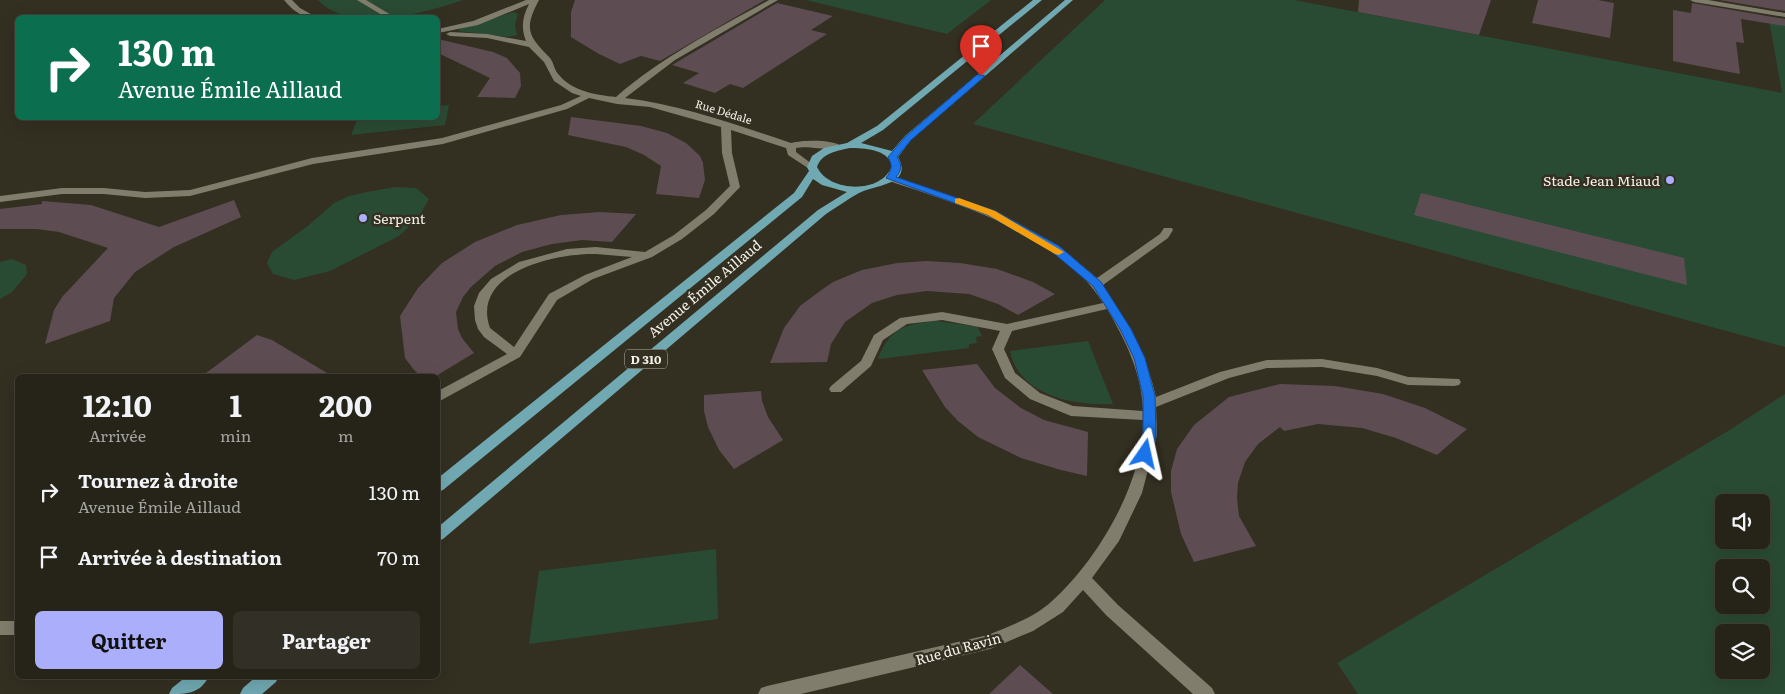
<!DOCTYPE html>
<html lang="fr">
<meta charset="utf-8">
<style>
body{margin:0;font-family:Literata,serif;background:#322f26;color:#f1f3f6;height:100vh;display:flex;flex-direction:column;font-size:19px;white-space:nowrap}
*{box-sizing:border-box;margin:0}
p{font-size:16px;color:#a4a4a2}
.icon{flex:none;width:28px;height:28px;fill:none;stroke:currentColor;stroke-width:2;stroke-linecap:round;stroke-linejoin:round}
.map{position:relative;flex:1;overflow:hidden}
.panel{position:absolute;left:15px;top:374px;width:425px;height:305px;display:flex;flex-direction:column;background:#262319;border-radius:8px;box-shadow:0 5px 20px #0002,0 0 0 1px #424038}
.panel>*{flex:none}
.top-card{position:absolute;left:15px;top:15px;width:425px;height:105px;border-radius:8px;box-shadow:0 5px 20px #0002,0 0 0 1px #424038;background:#0b6e4f;color:#fff;overflow:hidden}
.fabs{position:absolute;left:1715px;top:494px;display:grid;gap:10px}
.fabs a{display:grid;place-items:center;width:55px;height:55px;border-radius:8px;background:#262319;box-shadow:0 5px 20px #0002,0 0 0 1px #424038;font-size:25px}
.pin{position:absolute;display:grid;place-items:center;width:42px;height:42px;color:#fff;margin:-51px -21px;border-radius:50% 50% 50% 0;rotate:-45deg;box-shadow:0 0 5px #0007}
.pin .icon{rotate:45deg}
.me{position:absolute;width:55px;margin:-28px;rotate:11deg;stroke-linejoin:round;filter:drop-shadow(0 0 4px #0008)}
.turn{display:flex;align-items:center;gap:18px;height:105px;padding:0 20px;font-size:22px}
.turn .icon{width:65px;height:65px;stroke-width:2.5}
.turn b{display:block;font-size:35px;line-height:42px}
.eta{display:flex;justify-content:space-evenly;align-items:center;height:85px;text-align:center}
.eta b{font-size:30px;font-weight:700;line-height:35px}
.action{display:flex;gap:10px;margin-top:auto;padding:10px 20px}
.action a{flex:1;height:58px;border-radius:8px;background:#abaffb;color:#111;font-size:20px;font-weight:700;line-height:58px;text-align:center}
.action a+a{background:#322f26;color:#f1f3f6}
ul{padding:0;list-style:none}
li{display:flex;align-items:center;gap:15px;height:65px;padding:0 20px}
li div{flex:1}
li b{display:block;font-size:19px}
li em{font-style:normal}
.map>svg:first-child{display:block}
.green{fill:#2a4b33;fill-rule:evenodd}
.building{fill:#5d4d53}
.lines{fill:none;stroke-linecap:round;stroke-linejoin:round}
.minor{fill:#817d6c;fill-rule:evenodd}
.major{fill:#71a9b3;fill-rule:evenodd}
.route{fill:#1a73e8;stroke:#114b97}
.slow{fill:#f59e0b}
.poi-dot{fill:#abaffb;stroke:#332f21;stroke-width:2}
.labels{text-anchor:middle;dominant-baseline:central;stroke-width:5;stroke-linejoin:round;paint-order:stroke}
.far-street-label{font-size:11px;fill:#f5f2e9;stroke:#332f21}
.shield{fill:#332f21;stroke:#bbb8ad;stroke-width:1}
.shield-label{font-size:12px;font-weight:bold;fill:#f5f2e9}
.poi-label{font-size:14px;fill:#f5f2e9;stroke:#332f21;text-anchor:end}
.street-label{font-size:14px;fill:#f5f2e9;stroke:#332f21}
</style>
<div class="map">
<svg width="1785" height="694" viewBox="0 0 1785 694">
<rect width="100%" height="100%" fill="#332f21"/>
<g class="green">
<path d="M318 0H463C425 13 349 34 318 0Z"/>
<path d="M806 0H991L947 34Z"/>
<path d="M1105 0H1294L1782 93 1769 20 1785 23V347L973 124Z"/>
<path d="M514 12 518 14 515 25 517 35 508 37 458 31 461 28Z"/>
<path d="M449 105 445 125 351 135 358 118H438V106Z"/>
<path d="M395 187 416 188 429 199 418 218 399 236 330 271 294 280 273 274 267 263 272 252 309 225 334 203 349 196 367 192Z"/>
<path d="M12 259 26 265 27 274 12 292 0 299V262Z"/>
<path d="M937 321 978 327 982 336 976 337 977 343 969 344V348L878 359C890 327 906 324 937 321Z"/>
<path d="M1088 341 1113 404C1074 406 1019 396 1010 351Z"/>
<path d="M1785 394V694H1358L1337 663 1728 431ZM1724 502H1761V540H1724ZM1724 568H1761V605H1724ZM1724 632H1761V670H1724Z"/>
<path d="M716 549 718 619 529 644 539 571Z"/>
</g>
<g class="building">
<path d="M575 0H765L660 61 641 56 620 64 599 54 571 37V12Z"/>
<path d="M1359 0H1491L1479 35 1358 12Z"/>
<path d="M1538 0H1598L1614 3 1610 38 1532 23Z"/>
<path d="M1719 0H1785V11Z"/>
<path d="M777 3 833 16 811 30 827 34 743 88 730 84 715 93 683 83 699 73 672 65Z"/>
<path d="M1692 3 1785 19V26L1741 19 1744 43 1736 42 1740 74 1673 61V10L1691 13Z"/>
<path d="M438 39 493 52 507 58 520 73 521 86 515 98 477 97 490 78 438 53Z"/>
<path d="M571 117 641 126 667 133 686 143 700 156 703 163 705 180 699 198 656 194 661 166 644 155 626 147 568 135Z"/>
<path d="M1421 193 1684 258 1687 285 1414 215Z"/>
<path d="M234 200 241 217 174 247 135 272 114 298 110 321 45 344 54 310 62 297 108 248 59 232 37 229H0V209L42 204V201L91 205 159 227Z"/>
<path d="M600 212 636 214 612 242 582 240 552 244 522 252 495 266 471 287 463 297 456 312 458 329 462 338 474 353 436 376H421L414 370 405 358 400 316 418 288 442 263 475 242 517 225 561 215Z"/>
<path d="M926 261 960 263 997 269 1033 282 1055 294 1018 315 998 304 969 294 927 291 897 295 872 303 845 322 831 344 827 362 770 363 784 328 800 306 820 291 833 282 862 270 897 263Z"/>
<path d="M257 335 272 340 332 376H202Z"/>
<path d="M977 364 995 388 1021 408 1044 420 1088 432 1087 476 1061 470 1021 458 978 437 958 421 945 407 922 370Z"/>
<path d="M1280 384 1335 386 1383 394 1425 408 1467 429 1437 455 1396 438 1362 428 1318 424 1284 431 1280 427 1258 444 1245 462 1238 483 1237 498 1239 516 1256 546 1194 562 1181 534 1171 492V471L1177 449 1194 425 1229 397Z"/>
<path d="M761 391 762 401 768 417 783 440 734 469 719 450 708 427 704 411V395Z"/>
<path d="M1020 665 1053 694H989Z"/>
</g>
<g class="lines">
<g class="minor">
<path d="M284 0H292L300 8 318 18C303 18 294 12 284 0Z"/>
<path d="M357 0H366L396 18H387Z"/>
<path d="M526 0H539C523 30 529 36 550 58 554 63 554 70 559 75 572 91 596 95 616 97 662 57 715 30 769 0H778L675 60 625 98C683 105 736 125 791 143 804 140 833 139 843 147 835 153 809 145 796 148V152L816 167 811 170 788 155 786 148 731 130 732 153 740 187 714 214 682 239 652 257 593 279 557 300 520 357 438 402V391L507 354 484 337 478 329 475 320 474 306 479 293 491 279 519 262 567 249 596 247 645 252 674 235 706 210 730 186 722 153 721 127 650 107 617 104 589 98 567 109 443 144 313 164 190 196 145 198 104 194H62L0 202V196L62 188H104L145 192 190 190 312 158 442 138 561 105 581 96 572 93 554 81 544 62 529 47 487 38 450 36 446 34 450 32 487 34 526 41C521 29 522 17 529 4L478 25 438 33V29L473 21ZM596 254 632 257 585 275 549 294 514 347 490 328C470 272 556 253 596 254Z"/>
<path d="M1690 0H1708L1785 13V17L1694 2Z"/>
<path d="M890 175 996 211 1059 246 1097 278 1160 234 1164 228H1172L1173 230 1168 238 1103 285C1126 321 1147 355 1156 397L1220 372 1267 360 1322 359 1377 368 1408 377 1459 379 1461 382 1459 385 1454 386 1408 385 1377 376 1322 367 1267 368 1229 378 1156 407 1157 435 1142 493 1119 541 1092 578 1118 605 1212 688 1215 694H1193L1106 615 1083 590 1063 612 1033 631 990 649 801 694H758L761 688 767 686 988 635C1010 626 1035 617 1052 601 1097 561 1144 482 1143 420L1071 416 1030 399 1005 378 992 349 1000 331 942 320 907 324 883 340 871 366 841 392H831L829 389 831 386 861 361 874 335 900 318 942 312 1007 324 1103 303C1060 233 960 205 886 180V176ZM1107 309C1126 341 1142 374 1143 411L1073 406 1040 393 1015 373 1004 349 1012 331Z"/>
<rect x="0" y="621" width="18" height="14"/>
</g>
<g class="major">
<path d="M1033 0H1042L883 130 861 143 892 151 905 136 1065 0H1073L911 140 898 157C914 185 873 185 859 193 848 199 837 207 826 214L443 539 438 541V527L818 210 847 192 822 185 813 179 802 197 443 490 438 492V478L794 193 809 171 807 167 812 156 824 148 847 143 877 126ZM850 148C864 148 887 149 892 165 884 194 829 193 817 167 822 153 836 151 850 148Z"/>
<path d="M187 676H209C200 694 187 694 169 694L172 688Z"/>
<path d="M257 676H279L276 682 262 694H240L243 688Z"/>
</g>
</g>
<path class="route" d="M978 74 985 76 911 140 897 157C902 165 902 170 896 177L995 211 1059 246 1101 282 1131 329 1145 358 1155 396 1156 436 1150 458H1140L1139 454 1143 436V396L1134 358 1120 329 1093 286 1051 251 988 215 886 178C892 170 893 166 888 157L905 137Z"/>
<path class="slow" d="M959 198 995 211 1064 252 1059 255 1055 254 988 215 955 203V199Z"/>
<g class="poi-dot">
<circle cx="1670" cy="180" r="5"/>
<circle cx="363" cy="218" r="5"/>
</g>
<g class="labels">
<g class="far-street-label">
<text transform="translate(724 111) rotate(17)">Rue Dédale</text>
</g>
<rect class="shield" x="625" y="349.5" width="42" height="19" rx="4"/>
<g class="shield-label">
<text x="646" y="359">D 310</text>
</g>
<g class="poi-label">
<text x="1660" y="180">Stade Jean Miaud</text>
<text x="373" y="218" text-anchor="start">Serpent</text>
</g>
<g class="street-label">
<text transform="translate(704 288) rotate(-40)">Avenue Émile Aillaud</text>
<text transform="translate(958 648) rotate(-15)">Rue du Ravin</text>
</g>
</g>
</svg>
<div class="fabs">
<a><svg class="icon" aria-label="sound" viewBox="0 0 24 24"><path d="M4 9h4l5-4v14l-5-4H4zM17 9q2 3 0 6"/></svg></a>
<a><svg class="icon" aria-label="search" viewBox="0 0 24 24"><circle cx="10" cy="10" r="6"/><path d="M15 15l6 6"/></svg></a>
<a><svg class="icon" aria-label="layers" viewBox="0 0 24 24"><path d="M12 4l9 5-9 5-9-5zM3 14l9 5 9-5"/></svg></a>
</div>
<div class="pin" style="left:981px;top:76px;background:#d93025"><svg class="icon" aria-label="arrive" viewBox="0 0 24 24"><path d="M6 21V4h12l-3 4 3 4H6"/></svg></div>
<svg class="me" style="left:1145px;top:454px" viewBox="-20 -20 40 40"><path d="M0-17L14 15 0 8-14 15z" fill="#1a73e8" stroke="#fff" stroke-width="4"/></svg>
<div class="top-card">
<div class="turn"><svg class="icon" aria-label="right" viewBox="0 0 24 24"><path d="M7 20v-9h11M14 6l5 5-5 5"/></svg><div><b>130 m</b>Avenue Émile Aillaud</div></div>
</div>
<section class="panel">
<div class="eta">
<div><b>12:10</b><p>Arrivée</p></div>
<div><b>1</b><p>min</p></div>
<div><b>200</b><p>m</p></div>
</div>
<ul>
<li><svg class="icon" aria-label="right" viewBox="0 0 24 24"><path d="M7 20v-9h11M14 6l5 5-5 5"/></svg><div><b>Tournez à droite</b><p>Avenue Émile Aillaud</p></div><em>130 m</em></li>
<li><svg class="icon" aria-label="arrive" viewBox="0 0 24 24"><path d="M6 21V4h12l-3 4 3 4H6"/></svg><div><b>Arrivée à destination</b></div><em>70 m</em></li>
</ul>
<div class="action"><a>Quitter</a><a>Partager</a></div>
</section>
</div>
